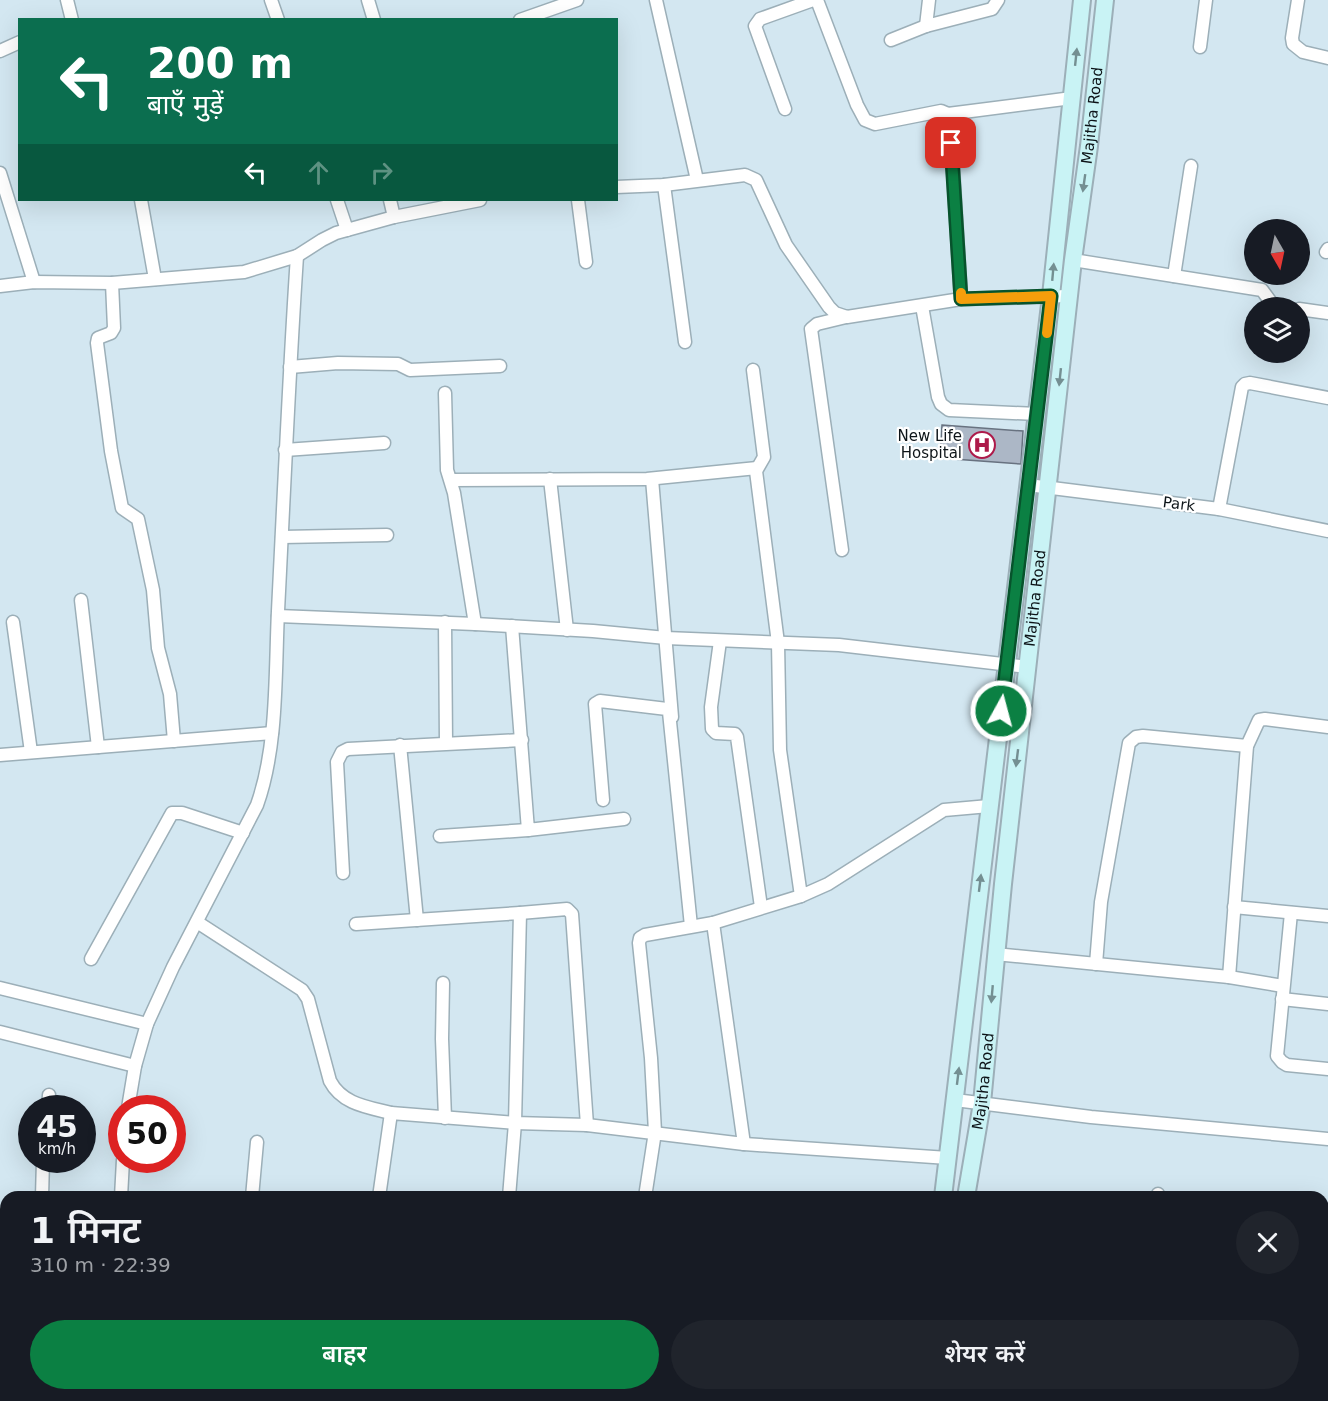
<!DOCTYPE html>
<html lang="hi">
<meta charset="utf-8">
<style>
body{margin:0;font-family:"DejaVu Sans","Noto Sans Devanagari",sans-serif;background:#20242c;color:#f1f3f6;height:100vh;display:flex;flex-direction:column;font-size:22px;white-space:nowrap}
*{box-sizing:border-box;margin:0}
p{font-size:20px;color:#9ea1a6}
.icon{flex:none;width:33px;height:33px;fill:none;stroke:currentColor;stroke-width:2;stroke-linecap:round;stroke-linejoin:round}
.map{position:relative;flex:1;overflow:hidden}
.sheet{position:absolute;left:0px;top:1191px;width:1329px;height:210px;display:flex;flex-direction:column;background:#171b24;border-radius:18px 18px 0 0;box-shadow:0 6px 24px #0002}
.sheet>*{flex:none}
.hud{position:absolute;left:18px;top:18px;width:600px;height:183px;border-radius:0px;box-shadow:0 6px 24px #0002;background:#0b6e4f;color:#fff;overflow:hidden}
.needle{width:39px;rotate:171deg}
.fabs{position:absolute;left:1244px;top:219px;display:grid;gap:12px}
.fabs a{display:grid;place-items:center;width:66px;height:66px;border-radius:50%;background:#171b24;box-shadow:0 6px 24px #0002;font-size:30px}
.speed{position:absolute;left:18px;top:1095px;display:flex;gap:12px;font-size:30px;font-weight:700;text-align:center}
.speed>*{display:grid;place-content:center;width:78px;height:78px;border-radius:50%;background:#171b24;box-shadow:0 6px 24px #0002;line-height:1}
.speed small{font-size:15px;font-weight:400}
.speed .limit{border:9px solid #d22;background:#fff;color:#111}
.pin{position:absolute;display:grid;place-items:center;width:51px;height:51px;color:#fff;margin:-26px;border-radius:12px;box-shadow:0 3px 9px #0006}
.me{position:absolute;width:66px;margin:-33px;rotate:7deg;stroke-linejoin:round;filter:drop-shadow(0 0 4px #0008)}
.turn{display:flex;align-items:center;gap:21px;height:126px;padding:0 30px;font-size:27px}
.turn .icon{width:78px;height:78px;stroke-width:2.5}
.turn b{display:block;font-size:42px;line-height:51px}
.lanes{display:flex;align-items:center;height:57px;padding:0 30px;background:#0003;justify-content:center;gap:30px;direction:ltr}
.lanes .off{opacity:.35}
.round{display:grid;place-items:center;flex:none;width:63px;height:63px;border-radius:32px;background:#20242c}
.headline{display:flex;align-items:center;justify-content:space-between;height:102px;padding:0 30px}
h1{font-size:36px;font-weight:600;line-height:45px}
.button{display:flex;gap:12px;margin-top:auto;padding:12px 30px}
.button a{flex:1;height:69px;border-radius:36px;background:#0b8043;color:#fff;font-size:24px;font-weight:600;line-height:69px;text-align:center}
.button a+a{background:#20242c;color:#f1f3f6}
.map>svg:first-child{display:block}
.building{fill:#acb7c6;stroke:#687280;stroke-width:1.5}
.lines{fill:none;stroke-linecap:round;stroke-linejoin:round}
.street-casing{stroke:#9cafb8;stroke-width:15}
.secondary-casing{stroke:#9cafb8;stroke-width:20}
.street{stroke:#fff;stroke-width:12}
.secondary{stroke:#c9f3f5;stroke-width:16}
.oneway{fill:#748f92}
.route-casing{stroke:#07532c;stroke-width:15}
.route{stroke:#0b8043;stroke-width:10}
.slow{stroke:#f59e0b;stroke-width:10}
.labels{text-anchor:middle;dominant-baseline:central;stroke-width:4.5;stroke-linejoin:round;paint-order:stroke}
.street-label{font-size:15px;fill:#0d1418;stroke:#fff}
.poi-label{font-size:15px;fill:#0d1418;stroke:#fff;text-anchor:end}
</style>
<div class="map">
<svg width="1328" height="1401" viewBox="0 0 1328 1401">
<rect width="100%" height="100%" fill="#d3e7f1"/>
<path class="building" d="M942 425 1023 431 1021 464 940 458Z"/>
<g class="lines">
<defs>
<g id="street">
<path d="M67 0 72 20"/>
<path d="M271 0 278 20"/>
<path d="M368 0 374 20"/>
<path d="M656 0 697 180"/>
<path d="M817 0 857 105 865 120 875 124 941 111 948 114 950 120 961 299"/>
<path d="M1298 0 1292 38 1293 44 1303 52 1328 58"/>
<path d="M520 20 577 0"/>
<path d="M926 26 929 0"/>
<path d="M891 40 926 26 992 9 998 0"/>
<path d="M1200 47 1206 0"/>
<path d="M0 51 20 42"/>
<path d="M785 109 755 26 760 19 813 0"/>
<path d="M948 114 1072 98"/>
<path d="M0 173 34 282"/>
<path d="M664 185 685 342"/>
<path d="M616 187 664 185 745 175 756 180 786 245 829 307 835 313 847 317 961 299 1069 296"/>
<path d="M141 200 155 279"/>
<path d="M337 200 347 230"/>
<path d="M390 200 394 217"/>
<path d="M578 200 586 262"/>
<path d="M1326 252 1328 249"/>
<path d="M1073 260 1262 290 1273 305 1285 308"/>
<path d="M1174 276 1191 166"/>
<path d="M112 283 114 328 111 333 98 338 97 343 111 451 122 508 138 519 153 590 158 648 170 694 174 741"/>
<path d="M0 286 34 282 112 283 244 272 297 256 322 240 336 233 394 217 480 200"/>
<path d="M922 306 938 397 941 404 949 410 1037 414"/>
<path d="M1299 309 1328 313"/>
<path d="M290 367 338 363 398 364 410 370 500 366"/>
<path d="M753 370 764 457 756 471 778 643 780 750 801 896 828 884 944 810 989 806"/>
<path d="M445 393 447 470 454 493 475 624"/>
<path d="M285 450 384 443"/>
<path d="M550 479 567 630"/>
<path d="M652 479 672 717"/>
<path d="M451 480 647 479 757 468"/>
<path d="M1028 485 1219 509 1328 531"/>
<path d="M1219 509 1242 387 1245 384 1250 383 1328 398"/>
<path d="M282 537 387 535"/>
<path d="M842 550 811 329 817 324 846 317"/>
<path d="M81 600 98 747"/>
<path d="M278 616 475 624 593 631 666 638 839 645 1028 667"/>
<path d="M13 622 31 752"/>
<path d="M445 622 446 743"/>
<path d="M512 626 528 830 624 819"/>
<path d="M720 641 711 707 712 729 716 733 735 734 737 737 761 907"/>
<path d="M400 745 417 920"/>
<path d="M0 755 272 733"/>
<path d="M603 800 595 704 600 701 667 709 669 712 691 926"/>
<path d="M440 836 528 830"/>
<path d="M343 873 337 762 342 752 348 749 522 740"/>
<path d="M1234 907 1328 916"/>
<path d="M520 913 567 909 572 914 587 1125"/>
<path d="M1291 913 1277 1056 1282 1062 1287 1065 1328 1069"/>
<path d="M197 922 302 990 308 999 330 1081C342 1104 367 1107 391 1113"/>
<path d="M713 923 744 1144"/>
<path d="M356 924 520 913 515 1123 509 1197"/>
<path d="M995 954 1229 977 1283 986"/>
<path d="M91 959 172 813H182L243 833"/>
<path d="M1096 964 1101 902 1129 743 1136 737 1143 736 1247 746"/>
<path d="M1229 977 1247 746 1259 720 1265 719 1328 727"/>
<path d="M443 983 442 1039 445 1118"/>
<path d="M0 988 147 1024"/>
<path d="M1282 999 1328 1004"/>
<path d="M0 1032 135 1066"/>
<path d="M955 1100 1091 1117 1328 1139"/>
<path d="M48 1108 49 1095"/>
<path d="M128 1108 135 1066 147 1024 173 967 257 805C278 746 275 673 278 611 284 493 289 375 297 256"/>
<path d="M42 1197 43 1160"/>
<path d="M121 1197 123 1160"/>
<path d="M252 1197 257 1142"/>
<path d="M379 1197 391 1113 515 1123 587 1125 744 1144 948 1158"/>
<path d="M645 1197 655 1132 651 1058 639 943 640 938 645 935 713 923 801 896"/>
<path d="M1158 1197V1194"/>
<path d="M0 1234 6 1235"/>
<path d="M1323 1288 1328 1287"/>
<path d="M623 1395 642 1399 641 1401"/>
<path d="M1245 1395 1246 1401"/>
<path d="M642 1399 654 1401"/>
<path d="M108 1401 109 1395"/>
<path d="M198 1401 200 1395"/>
<path d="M405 1401 407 1395"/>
<path d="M669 1401 670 1395"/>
<path d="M764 1401 872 1395"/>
<path d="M1291 1401 1326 1395"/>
</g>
<g id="secondary">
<path d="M943 1197 1051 296 1082 0"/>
<path id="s1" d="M966 1197 982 1103 1003 884 1073 260 1089 146 1105 0"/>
<path d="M919 1401 920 1395"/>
<path d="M939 1401V1395"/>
</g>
</defs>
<use href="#street" class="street-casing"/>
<use href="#secondary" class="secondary-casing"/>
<use href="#street" class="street"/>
<use href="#secondary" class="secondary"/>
</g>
<defs><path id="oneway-solid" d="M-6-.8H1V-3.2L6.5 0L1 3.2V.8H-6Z" transform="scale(1.5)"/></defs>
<g class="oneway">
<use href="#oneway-solid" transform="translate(1076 57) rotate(-84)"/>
<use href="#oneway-solid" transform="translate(1084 183) rotate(98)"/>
<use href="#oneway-solid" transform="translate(1053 272) rotate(-85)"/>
<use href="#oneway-solid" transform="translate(1060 377) rotate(96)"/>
<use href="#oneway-solid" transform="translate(1017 758) rotate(97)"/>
<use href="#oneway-solid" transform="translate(980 883) rotate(-83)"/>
<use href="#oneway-solid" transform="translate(992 994) rotate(95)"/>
<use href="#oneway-solid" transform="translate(958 1076) rotate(-83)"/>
</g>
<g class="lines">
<defs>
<path id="route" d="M951 143 961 299 1051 296 1001 711"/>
</defs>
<use href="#route" class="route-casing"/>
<use href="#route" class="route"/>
<path class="slow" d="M961 293V299L1051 296 1047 333"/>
</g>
<defs>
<symbol id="hospital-ring" viewBox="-11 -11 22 22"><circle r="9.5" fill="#fff" stroke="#ad1a4a" stroke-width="1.5"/><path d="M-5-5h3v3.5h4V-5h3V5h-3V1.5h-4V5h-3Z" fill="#ad1a4a"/></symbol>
</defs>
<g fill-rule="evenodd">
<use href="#hospital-ring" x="967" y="430" width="30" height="30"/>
</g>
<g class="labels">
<g class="street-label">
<text stroke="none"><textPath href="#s1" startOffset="1089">Majitha Road</textPath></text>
<text transform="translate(1179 504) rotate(7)">Park</text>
<text stroke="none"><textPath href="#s1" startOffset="603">Majitha Road</textPath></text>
<text stroke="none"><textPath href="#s1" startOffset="117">Majitha Road</textPath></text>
</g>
<g class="poi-label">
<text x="962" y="436">New Life<tspan x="962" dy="17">Hospital</tspan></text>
</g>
</g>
</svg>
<div class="fabs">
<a><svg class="needle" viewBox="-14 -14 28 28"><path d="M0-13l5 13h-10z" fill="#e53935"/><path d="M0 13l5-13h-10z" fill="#9ea1a6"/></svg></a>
<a><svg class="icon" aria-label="layers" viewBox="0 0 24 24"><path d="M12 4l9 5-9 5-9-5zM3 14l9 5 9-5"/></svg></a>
</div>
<div class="speed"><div>45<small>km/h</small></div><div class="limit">50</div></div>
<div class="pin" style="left:951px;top:143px;background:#d93025"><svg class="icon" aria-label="arrive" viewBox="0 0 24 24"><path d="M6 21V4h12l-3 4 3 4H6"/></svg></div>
<svg class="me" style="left:1001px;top:711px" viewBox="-20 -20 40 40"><circle r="17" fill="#0b8043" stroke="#fff" stroke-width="3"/><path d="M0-11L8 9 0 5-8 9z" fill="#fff"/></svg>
<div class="hud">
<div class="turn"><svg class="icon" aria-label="left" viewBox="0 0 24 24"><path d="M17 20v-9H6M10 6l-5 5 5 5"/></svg><div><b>200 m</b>बाएँ मुड़ें</div></div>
<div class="lanes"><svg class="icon" aria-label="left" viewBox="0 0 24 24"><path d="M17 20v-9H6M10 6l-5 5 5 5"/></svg><svg class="icon off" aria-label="ahead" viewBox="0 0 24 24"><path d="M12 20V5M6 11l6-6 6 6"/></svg><svg class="icon off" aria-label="right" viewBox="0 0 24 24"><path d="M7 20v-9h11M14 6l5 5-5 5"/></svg></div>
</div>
<section class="sheet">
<div class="headline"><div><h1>1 मिनट</h1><p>310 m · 22:39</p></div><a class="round"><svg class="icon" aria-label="close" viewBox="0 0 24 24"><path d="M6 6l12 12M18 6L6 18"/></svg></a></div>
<div class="button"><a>बाहर</a><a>शेयर करें</a></div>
</section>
</div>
